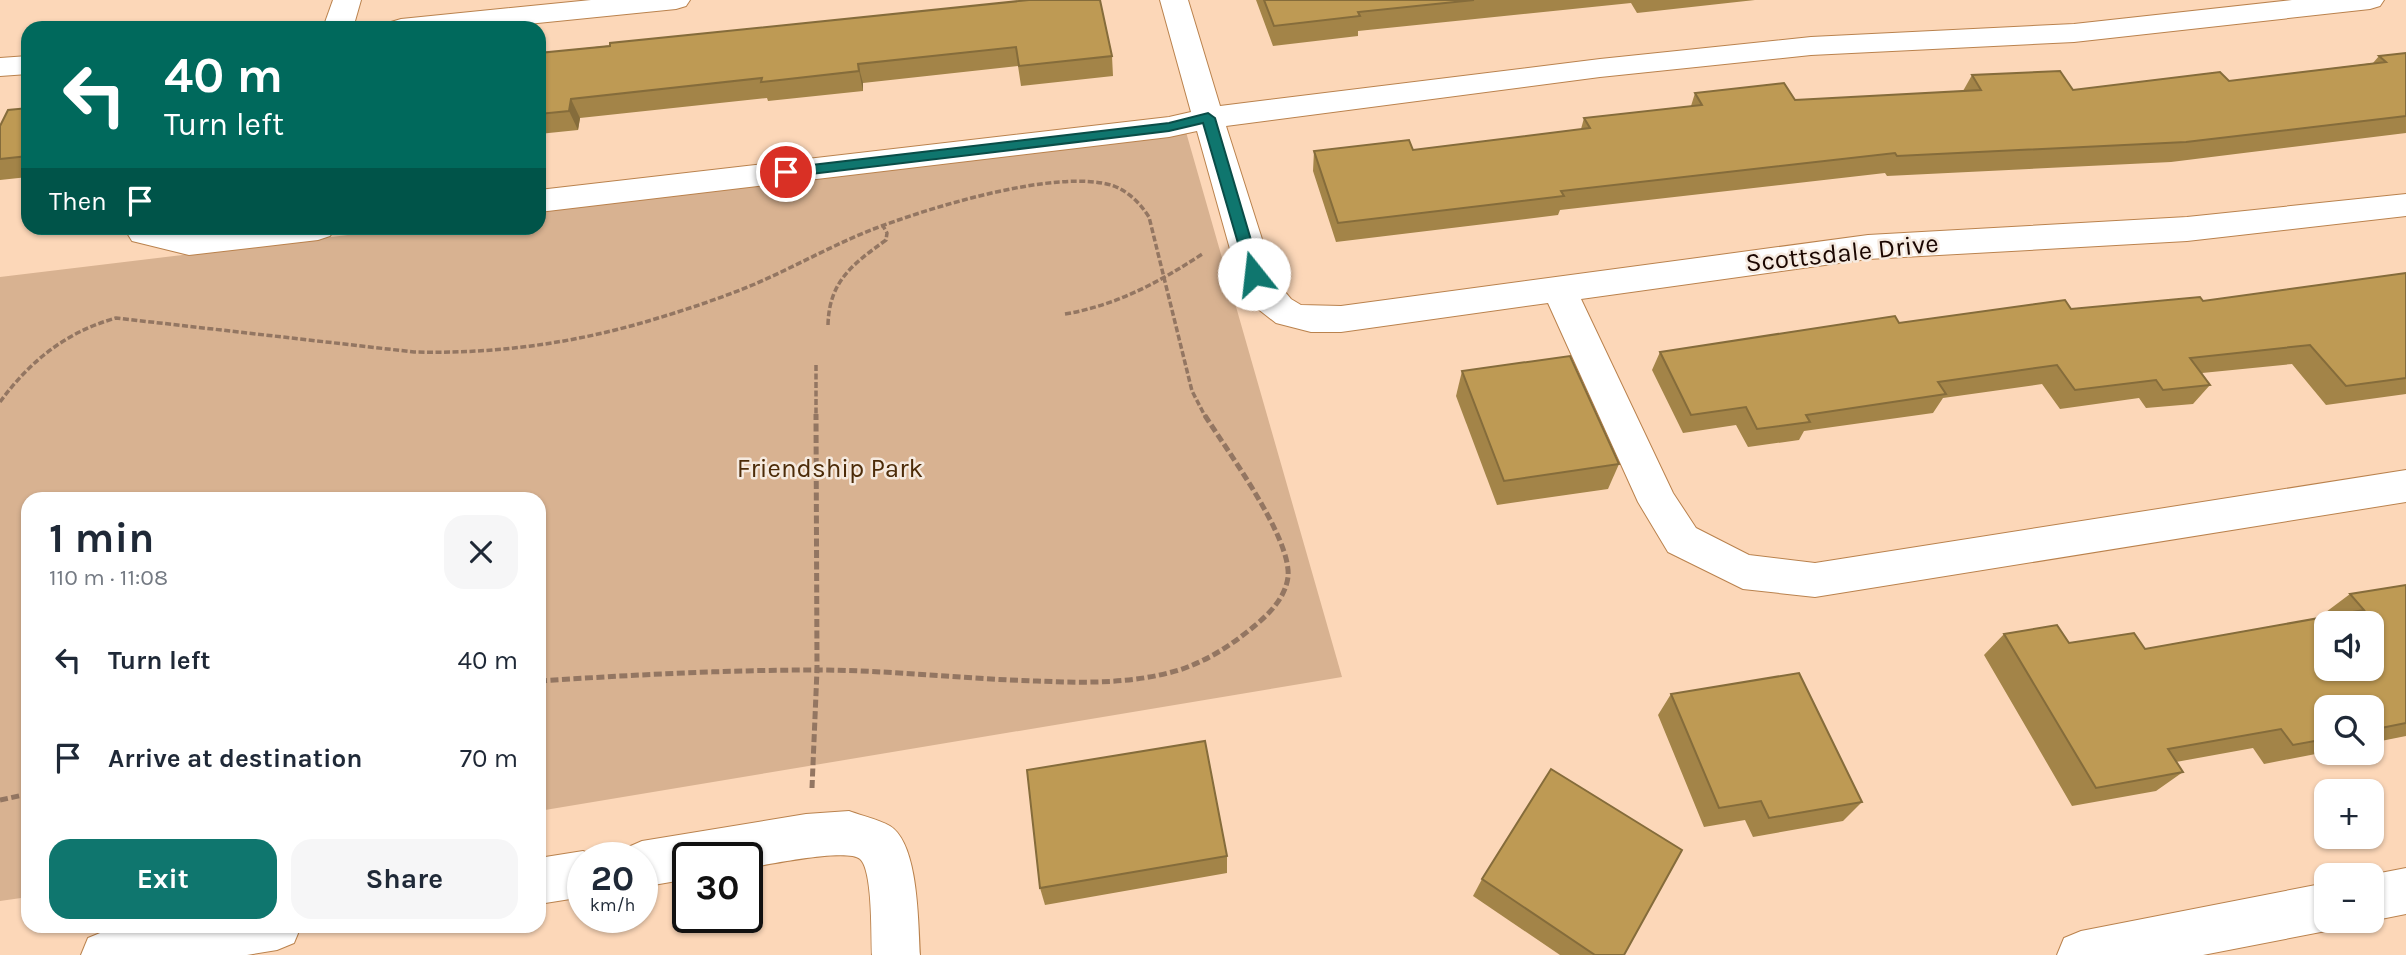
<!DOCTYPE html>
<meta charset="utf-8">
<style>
body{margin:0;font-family:Karla,sans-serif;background:#f6f6f7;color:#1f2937;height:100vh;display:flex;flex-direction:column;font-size:26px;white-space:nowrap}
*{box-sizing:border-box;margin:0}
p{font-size:23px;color:#747a83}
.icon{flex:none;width:38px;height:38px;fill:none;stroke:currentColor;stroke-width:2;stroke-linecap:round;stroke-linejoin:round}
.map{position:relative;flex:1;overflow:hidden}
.panel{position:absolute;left:21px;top:492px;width:525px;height:441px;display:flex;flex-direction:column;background:#fff;border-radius:21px;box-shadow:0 2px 5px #0004}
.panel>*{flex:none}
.top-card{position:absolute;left:21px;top:21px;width:525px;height:214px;border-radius:21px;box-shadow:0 2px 5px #0004;background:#00695c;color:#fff;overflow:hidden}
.fabs{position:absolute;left:2314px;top:611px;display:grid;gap:14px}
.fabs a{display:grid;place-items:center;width:70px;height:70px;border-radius:14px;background:#fff;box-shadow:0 2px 5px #0004;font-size:35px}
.speed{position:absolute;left:567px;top:842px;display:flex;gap:14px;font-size:35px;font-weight:700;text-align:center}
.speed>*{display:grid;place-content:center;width:91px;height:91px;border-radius:50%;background:#fff;box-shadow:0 2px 5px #0004;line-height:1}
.speed small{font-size:18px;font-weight:400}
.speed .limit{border:4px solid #111;border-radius:10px;background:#fff;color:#111}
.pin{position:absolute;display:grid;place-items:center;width:60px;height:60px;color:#fff;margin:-30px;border:4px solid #fff;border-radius:50%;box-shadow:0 2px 7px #0007}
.me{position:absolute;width:77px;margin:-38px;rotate:344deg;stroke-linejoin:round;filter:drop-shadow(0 0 5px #0008)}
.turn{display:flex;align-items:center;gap:24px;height:147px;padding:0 28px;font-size:32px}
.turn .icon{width:91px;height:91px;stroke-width:2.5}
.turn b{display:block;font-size:49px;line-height:60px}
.then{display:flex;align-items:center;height:66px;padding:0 28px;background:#0003;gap:14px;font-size:26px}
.round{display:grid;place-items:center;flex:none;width:74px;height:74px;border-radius:21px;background:#f6f6f7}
.overview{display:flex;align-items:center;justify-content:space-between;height:119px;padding:0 28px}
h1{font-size:42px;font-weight:700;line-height:52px}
.cta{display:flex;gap:14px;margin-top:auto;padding:14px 28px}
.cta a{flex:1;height:80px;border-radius:21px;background:#0f766e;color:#fff;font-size:28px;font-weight:700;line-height:80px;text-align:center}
.cta a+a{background:#f6f6f7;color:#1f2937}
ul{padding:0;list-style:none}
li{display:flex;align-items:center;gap:21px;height:98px;padding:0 28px}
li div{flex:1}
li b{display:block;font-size:26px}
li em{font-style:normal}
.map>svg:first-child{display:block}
.green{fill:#d8b291}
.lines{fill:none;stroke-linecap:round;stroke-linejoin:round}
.minor-casing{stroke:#ba824d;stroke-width:2}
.path-far1{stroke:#937662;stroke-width:3.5;stroke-dasharray:6 2.5;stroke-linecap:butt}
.path{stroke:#937662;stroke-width:5;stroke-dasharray:8 3.5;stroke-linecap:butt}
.minor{fill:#fff;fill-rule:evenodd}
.wall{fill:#a38448}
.shaded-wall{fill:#856c3b}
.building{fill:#be9a54;stroke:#856c3b;stroke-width:2;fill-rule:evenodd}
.route{fill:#0f766e;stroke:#0a4d48;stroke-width:2}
.labels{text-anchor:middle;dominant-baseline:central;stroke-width:5;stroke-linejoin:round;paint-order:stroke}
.street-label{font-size:26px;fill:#1a0600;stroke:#f6eadf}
.park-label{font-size:26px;fill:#4c2b08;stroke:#f6eadf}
</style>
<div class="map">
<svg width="2406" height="955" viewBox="0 0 2406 955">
<rect width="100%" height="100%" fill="#fcd7b8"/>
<path class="green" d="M1186 132 1342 677 539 811V499H28V897L0 901V277L406 228H539V211Z"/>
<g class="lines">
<defs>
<g id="minor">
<path d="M333 0H361L353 28H323Z"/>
<path d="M591 0H690L686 6 676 9 488 28H386L391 22 401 19Z"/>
<path d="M1160 0H1188L1220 106 1600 59 1811 37 2074 24 2292 0H2384L2380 6 2370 9 2074 42 1811 55 1600 77 1226 126 1275 280 1291 299 1301 305 1341 306 1868 235 2187 217 2406 194V216L2187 241 1868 259 1581 299 1673 493 1696 528 1749 555 1815 563 2406 470V502L1815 597 1743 589 1668 552 1638 502 1548 303 1341 332H1311L1276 323 1258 309 1237 274 1197 131 1169 137 539 212V190L1169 117 1191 112Z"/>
<path d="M28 56V74L0 76V58Z"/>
<path d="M124 228H172L189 231 221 228H335L330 236 318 240 189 255 132 241Z"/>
<path d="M849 811C862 816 878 819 890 826 919 844 918 924 920 955H872C871 937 873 870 860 859 846 848 767 865 747 868V858H688V879L642 887V858H621L626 848 642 841 806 814Z"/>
<path d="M583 851 599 858H583V897L539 904V858Z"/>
<path d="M2406 868V914L2371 921 2369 920H2371L2370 875Z"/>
<path d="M2326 883V920H2344L2343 924 2326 931 2203 955H2057L2064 938 2081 931Z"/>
<path d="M135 926H301L294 943 277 950 247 955H81L88 938 105 931Z"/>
</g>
</defs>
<use href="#minor" class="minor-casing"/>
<g class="path-far1">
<path d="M1065 314C1118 305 1159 282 1204 253"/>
<path d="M828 325C829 281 853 264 886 240L887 233 883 226"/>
<path d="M816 365V416"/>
<path d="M0 402C30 361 66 332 116 318L414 352C493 354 569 344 645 322 682 311 719 299 755 284 794 267 831 246 871 230 925 209 1058 167 1114 186 1129 192 1140 203 1149 217L1192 391 1205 416"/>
</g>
<g class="path">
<path d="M539 681C631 675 723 670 815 670 889 670 963 679 1037 681 1084 683 1133 684 1179 670 1207 661 1230 646 1252 628 1268 615 1285 599 1288 577 1292 538 1226 449 1204 414"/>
<path d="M812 788 817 670 816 414"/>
<path d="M0 800 28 794"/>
</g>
<use href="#minor" class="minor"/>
</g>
<g class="wall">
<path d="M1029 0 1112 56 1113 76 1021 86 1018 66 863 83V91L768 101 767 98 580 118 578 130 539 134V53Z"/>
<path d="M1256 0H1755L1637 13 1631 3 1358 31V36L1273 46Z"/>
<path d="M2406 53V133L2171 162 1887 176 1885 173 1560 210 1558 215 1336 242 1313 171 1314 151 1413 150 1581 129 1584 118 1691 106 1695 93 1795 100 1963 91 1972 75 2073 90 2229 81 2373 63 2379 56Z"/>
<path d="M28 108V177L0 180V126Z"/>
<path d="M2406 273V394L2326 405 2292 364 2202 373 2210 385 2193 404 2146 408 2139 398 2060 409 2042 384 1943 398 1933 413 1804 431 1799 440 1748 447 1736 425 1683 433 1652 370 1660 352 1899 323 2071 309 2203 301Z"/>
<path d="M1462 371 1619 464 1608 489 1497 505 1456 396Z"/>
<path d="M2406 585V736L2371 743V707H2326V752L2264 764 2253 748 2176 762 2183 772 2156 791 2072 806 1984 655 2004 634 2069 643 2145 649 2324 617 2322 615 2350 594Z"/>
<path d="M1671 694 1862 802 1843 821 1753 837 1745 820 1704 827 1658 715Z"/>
<path d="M1227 856V873L1045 905 1040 888Z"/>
<path d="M1482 879 1624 955H1560L1473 896Z"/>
</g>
<g class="shaded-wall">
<path d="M858 64 863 83V91L859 71Z"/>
<path d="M571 99 580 118 578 130 569 111Z"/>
</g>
<g class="building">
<path d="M1029 0H1100L1112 56 1019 66 1016 47 858 64 859 71 761 82 762 78 571 99 569 111 539 114V53L610 46V43Z"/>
<path d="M1264 0H1474L1358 12 1360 16 1274 26Z"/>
<path d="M2406 53V116L2186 142 1897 156 1895 153 1561 191 1564 196 1338 223 1314 151 1409 140 1413 150 1590 128 1584 118 1702 105 1695 93 1784 83 1795 100 1981 90 1972 75 2060 71 2073 90 2220 72 2229 81 2386 62 2379 56Z"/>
<path d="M28 108V156L0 159V126L8 110Z"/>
<path d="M2406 273V378L2346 386 2310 345 2190 358 2210 385 2163 390 2156 380 2075 390 2057 365 1938 382 1946 394 1806 415 1810 422 1757 429 1746 407 1691 415 1660 352 1895 316 1899 323 2065 300 2071 309 2200 297 2203 301Z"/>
<path d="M1570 356 1619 464 1504 481 1462 371Z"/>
<path d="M2406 585V723L2371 730V707H2326V739L2293 745 2281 729 2168 749 2183 772 2096 788 2004 634 2057 625 2069 643 2134 633 2145 649 2364 610 2350 594ZM2326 623H2371V668H2326Z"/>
<path d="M1799 673 1862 802 1769 818 1761 801 1719 808 1671 694Z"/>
<path d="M1205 741 1227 856 1040 888 1027 770Z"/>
<path d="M1551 769 1682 850 1624 955H1595L1482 879Z"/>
</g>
<path class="route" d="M1208 113 1215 118 1261 274 1254 279 1247 274 1203 123 1169 131 786 177 779 172 786 168 1169 123Z"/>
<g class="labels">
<g class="street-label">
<text transform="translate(1842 253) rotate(-6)">Scottsdale Drive</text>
</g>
<g class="park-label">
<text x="830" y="468">Friendship Park</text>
</g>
</g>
</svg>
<div class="fabs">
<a><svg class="icon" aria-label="sound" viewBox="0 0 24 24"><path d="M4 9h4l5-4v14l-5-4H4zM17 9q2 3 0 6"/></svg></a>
<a><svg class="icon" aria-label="search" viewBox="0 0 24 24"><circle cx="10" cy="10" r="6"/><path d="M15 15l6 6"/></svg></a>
<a>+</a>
<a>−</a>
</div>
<div class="speed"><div>20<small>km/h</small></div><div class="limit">30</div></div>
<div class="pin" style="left:786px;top:172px;background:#d93025"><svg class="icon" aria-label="arrive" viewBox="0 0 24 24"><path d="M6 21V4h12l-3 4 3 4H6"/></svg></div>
<svg class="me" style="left:1254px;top:274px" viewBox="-20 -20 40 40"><circle r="19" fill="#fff"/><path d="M0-13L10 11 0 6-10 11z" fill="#0f766e"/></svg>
<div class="top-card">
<div class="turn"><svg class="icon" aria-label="left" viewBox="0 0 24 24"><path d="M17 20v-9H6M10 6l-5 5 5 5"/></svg><div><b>40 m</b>Turn left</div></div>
<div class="then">Then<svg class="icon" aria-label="arrive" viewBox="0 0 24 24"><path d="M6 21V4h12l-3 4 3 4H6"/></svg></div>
</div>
<section class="panel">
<div class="overview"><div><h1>1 min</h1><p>110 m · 11:08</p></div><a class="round"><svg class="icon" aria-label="close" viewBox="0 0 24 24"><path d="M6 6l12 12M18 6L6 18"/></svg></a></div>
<ul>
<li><svg class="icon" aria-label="left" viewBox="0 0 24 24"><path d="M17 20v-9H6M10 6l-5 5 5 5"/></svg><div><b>Turn left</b></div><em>40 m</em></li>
<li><svg class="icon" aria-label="arrive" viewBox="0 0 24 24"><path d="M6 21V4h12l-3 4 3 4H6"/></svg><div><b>Arrive at destination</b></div><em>70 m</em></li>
</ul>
<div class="cta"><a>Exit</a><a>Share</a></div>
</section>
</div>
